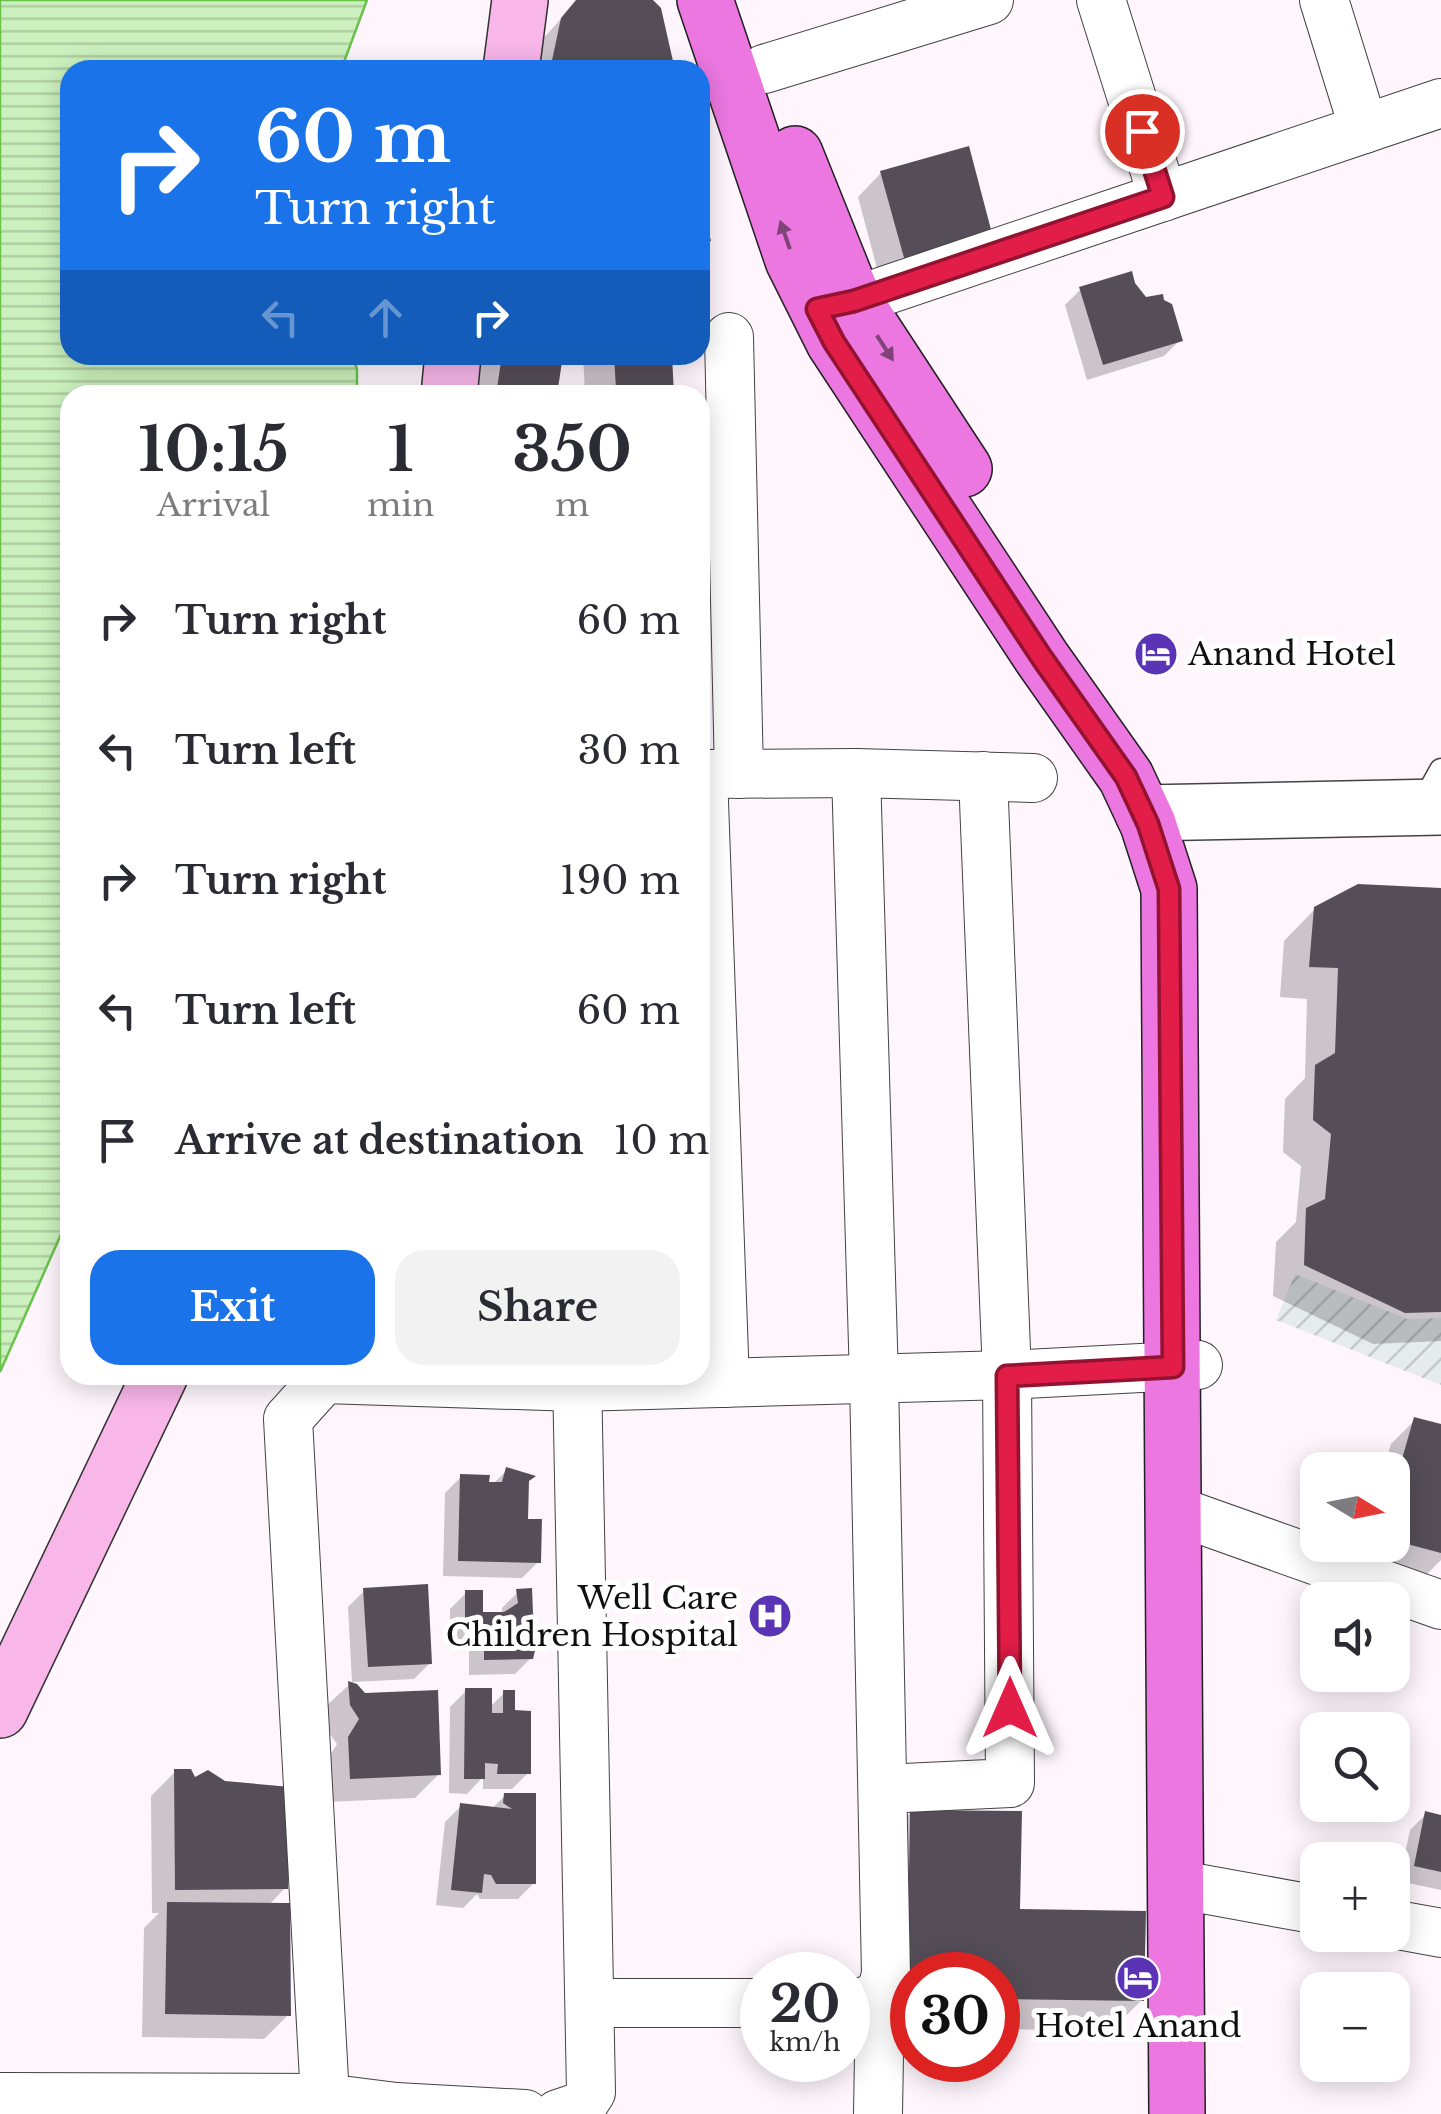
<!DOCTYPE html>
<meta charset="utf-8">
<style>
body{margin:0;font-family:"Libre Baskerville",serif;background:#f2f2f3;color:#2b2b33;height:100vh;display:flex;flex-direction:column;font-size:38px;white-space:nowrap}
*{box-sizing:border-box;margin:0}
p{font-size:32px;color:#7c7c81}
.icon{flex:none;width:55px;height:55px;fill:none;stroke:currentColor;stroke-width:2;stroke-linecap:round;stroke-linejoin:round}
.map{position:relative;flex:1;overflow:hidden}
.side{position:absolute;left:60px;top:385px;width:650px;height:1000px;display:flex;flex-direction:column;background:#fff;border-radius:30px;box-shadow:0 5px 25px #0003}
.side>*{flex:none}
.top-card{position:absolute;left:60px;top:60px;width:650px;height:305px;border-radius:30px;box-shadow:0 5px 25px #0003;background:#1a73e8;color:#fff;overflow:hidden}
.needle{width:65px;rotate:100deg}
.controls{position:absolute;left:1300px;top:1452px;display:grid;gap:20px}
.controls a{display:grid;place-items:center;width:110px;height:110px;border-radius:20px;background:#fff;box-shadow:0 5px 25px #0003;font-size:50px}
.speed{position:absolute;left:740px;top:1952px;display:flex;gap:20px;font-size:50px;font-weight:700;text-align:center}
.speed>*{display:grid;place-content:center;width:130px;height:130px;border-radius:50%;background:#fff;box-shadow:0 5px 25px #0003;line-height:1}
.speed small{font-size:25px;font-weight:400}
.speed .limit{border:15px solid #d22;background:#fff;color:#111}
.pin{position:absolute;display:grid;place-items:center;width:85px;height:85px;color:#fff;margin:-42px;border:5px solid #fff;border-radius:50%;box-shadow:0 2px 10px #0007}
.me{position:absolute;width:110px;margin:-55px;rotate:0deg;stroke-linejoin:round;filter:drop-shadow(0 0 8px #0008)}
.turn{display:flex;align-items:center;gap:35px;height:210px;padding:0 30px;font-size:45px}
.turn .icon{width:130px;height:130px;stroke-width:2.5}
.turn b{display:block;font-size:70px;line-height:85px}
.lanes{display:flex;align-items:center;height:95px;padding:0 30px;background:#0003;justify-content:center;gap:50px;direction:ltr}
.lanes .off{opacity:.35}
.eta{display:flex;justify-content:space-evenly;align-items:center;height:170px;text-align:center}
.eta b{font-size:60px;font-weight:700;line-height:70px}
.primary-button{display:flex;gap:20px;margin-top:auto;padding:20px 30px}
.primary-button a{flex:1;height:115px;border-radius:30px;background:#1a73e8;color:#fff;font-size:40px;font-weight:700;line-height:115px;text-align:center}
.primary-button a+a{background:#f2f2f3;color:#2b2b33}
ul{padding:0;list-style:none}
li{display:flex;align-items:center;gap:30px;height:130px;padding:0 30px}
li div{flex:1}
li b{display:block;font-size:38px}
li em{font-style:normal}
.map>svg:first-child{display:block}
.industrial{fill:url(#industrial-furrows)}
.water{fill:url(#water-rules);stroke:#6ac24b;stroke-width:2.5}
.shadow{fill:#0003}
.building{fill:#554e58}
.lines{fill:none;stroke-linecap:round;stroke-linejoin:round}
.service-casing{stroke:#434343;stroke-width:25}
.minor-casing{stroke:#434343;stroke-width:50}
.tertiary-casing{stroke:#434343;stroke-width:58}
.secondary-casing{stroke:#323232;stroke-width:58}
.primary-casing{stroke:#212121;stroke-width:58}
.service{stroke:#fff;stroke-width:22}
.minor{stroke:#fff;stroke-width:48}
.tertiary{stroke:#fff;stroke-width:55}
.secondary{stroke:#f8b6e9;stroke-width:55}
.primary{stroke:#ec77e1;stroke-width:55}
.oneway{fill:#7e4478}
.route-casing{stroke:#92132f;stroke-width:25}
.route{stroke:#e11d48;stroke-width:18}
.labels{text-anchor:middle;dominant-baseline:central;stroke-width:10;stroke-linejoin:round;paint-order:stroke}
.poi-label{font-size:32px;fill:#101010;stroke:#fff;text-anchor:start}
</style>
<div class="map">
<svg width="1441" height="2114" viewBox="0 0 1441 2114">
<defs>
<pattern id="industrial-furrows" width="10" height="10" patternUnits="userSpaceOnUse" patternTransform="scale(2.5)"><rect width="10" height="10" fill="#e6ecee"/><path d="M-1 1l2-2M0 10L10 0M9 11l2-2" fill="none" stroke="#c4c9cb"/></pattern>
<pattern id="water-rules" width="6" height="5" patternUnits="userSpaceOnUse" patternTransform="scale(2.5)"><rect width="6" height="5" fill="#ccf1be"/><path d="M0 2.5h6" fill="none" stroke="#aecea2"/></pattern>
</defs>
<rect width="100%" height="100%" fill="#fef5fd"/>
<path class="industrial" d="M1295 1274 1407 1319 1441 1318V1385L1276 1320Z"/>
<path class="water" d="M0 0H367L341 70H70V355H352L357 369V395H70V1214L0 1372Z"/>
<g class="shadow">
<path d="M578 0H650L672 70H525L531 52Z"/>
<path d="M881 173 991 240 882 287 858 197Z"/>
<path d="M1133 284 1180 340 1164 356 1087 380 1065 305 1081 289Z"/>
<path d="M476 355H561L555 395H470Z"/>
<path d="M583 355H669L672 395H568L585 394Z"/>
<path d="M1441 891V1341L1373 1344 1273 1296 1276 1242 1296 1222 1301 1166 1283 1152 1285 1099 1305 1078 1307 999 1280 997 1284 941 1315 909Z"/>
<path d="M1415 1420 1441 1427V1560L1423 1578 1358 1560 1363 1545H1392V1470H1383L1391 1444Z"/>
<path d="M507 1470 527 1481 526 1521 538 1562 522 1578 443 1576 445 1493 461 1477 492 1485Z"/>
<path d="M364 1591 430 1663 414 1679 352 1682 348 1607Z"/>
<path d="M518 1592 531 1658 515 1674 469 1675V1644H450V1609L466 1593 480 1614H502V1608Z"/>
<path d="M352 1682 439 1774 415 1798 327 1802 325 1763 337 1744 327 1730 325 1707Z"/>
<path d="M466 1691 490 1707 504 1693 528 1773 512 1789H483V1777L467 1794 449 1793 450 1707Z"/>
<path d="M175 1772 194 1780 293 1860 285 1867V1888L268 1906 288 2015 264 2039 142 2037 144 1928 159 1913H152L151 1796Z"/>
<path d="M534 1795V1883L518 1899H480L477 1894 463 1908 436 1905 445 1822 461 1806 491 1809 505 1796Z"/>
<path d="M911 1812 1018 1911 1142 2000 1110 2031 998 2029V1975H912V2028L877 2027 880 1844Z"/>
<path d="M1426 1814 1441 1817V1890L1399 1881 1410 1830Z"/>
</g>
<g class="building">
<path d="M576 0H653L661 8 675 70H550L561 18Z"/>
<path d="M969 146 994 241 906 265 880 171Z"/>
<path d="M700 198 711 241 700 243Z"/>
<path d="M1132 271 1135 283 1146 297 1163 294 1164 300 1172 304 1183 341 1103 365 1079 287Z"/>
<path d="M502 355H563L557 395H496Z"/>
<path d="M614 355H672L674 395H573V392L616 389Z"/>
<path d="M1358 884 1441 888V1312L1405 1313 1304 1265 1306 1208 1325 1199 1331 1134 1313 1120 1315 1065 1335 1053 1338 968 1309 967 1314 907Z"/>
<path d="M1414 1417 1441 1424V1553L1392 1540V1494Z"/>
<path d="M506 1467 536 1476 529 1481 528 1519H542L541 1563 458 1561 460 1474 490 1475 489 1482H502Z"/>
<path d="M428 1584 432 1664 368 1667 363 1588Z"/>
<path d="M532 1588 533 1613 540 1631 533 1659 484 1660V1629L465 1630V1590H483V1612H504L518 1603 516 1589Z"/>
<path d="M348 1681 357 1684 365 1693 438 1690 441 1775 350 1779 348 1737 359 1719 350 1705Z"/>
<path d="M465 1688H492V1713H503V1690H515V1710L531 1711V1774H497L498 1764 485 1763V1779H464Z"/>
<path d="M174 1769H191L195 1777 208 1770 225 1781 302 1788 295 1861 288 1864V1889L175 1890Z"/>
<path d="M504 1793H536V1884H496L491 1875 484 1874 482 1893 451 1890 460 1803 512 1809 503 1803Z"/>
<path d="M910 1810 1022 1811 1020 1909 1146 1911 1144 2001 998 1999V1975H912V1997H907Z"/>
<path d="M1425 1811 1441 1815V1872L1414 1866Z"/>
<path d="M167 1902 290 1903 291 2016 165 2014Z"/>
</g>
<g class="lines">
<defs>
<path id="service" d="M1421 806 1441 770"/>
<g id="minor">
<path d="M1101 0 1163 197"/>
<path d="M1324 0 1364 129"/>
<path d="M764 69 989 0"/>
<path d="M821 308 854 301 1441 103"/>
<path d="M729 337 739 774"/>
<path d="M703 774 725 1383"/>
<path d="M707 774 856 773 1033 778"/>
<path d="M1174 1510 1441 1605"/>
<path d="M883 1789 1010 1783 1007 1375 983 776"/>
<path d="M1175 1884 1318 1910"/>
<path d="M1392 1924 1441 1933"/>
<path d="M591 2003H762"/>
<path d="M848 2004H858L880 1995 886 1975 874 1379 856 773"/>
<path d="M0 2097 325 2098"/>
<path d="M525 2114 396 2107 325 2098 288 1419 324 1379 577 1387 1007 1375 1198 1365"/>
<path d="M558 2114 582 2106 591 2092 577 1375"/>
<path d="M878 2114 880 1995"/>
</g>
<path id="tertiary" d="M1143 813 1441 807"/>
<g id="secondary">
<path d="M511 70 520 0"/>
<path d="M449 395 453 355"/>
<path d="M0 1710 160 1375"/>
</g>
<g id="primary">
<path d="M705 0 793 260 834 342 1042 658 1126 777 1148 824 1169 889 1177 2114"/>
<path d="M795 154 854 301 964 469"/>
</g>
</defs>
<use href="#service" class="service-casing"/>
<use href="#minor" class="minor-casing"/>
<use href="#tertiary" class="tertiary-casing"/>
<use href="#secondary" class="secondary-casing"/>
<use href="#primary" class="primary-casing"/>
<use href="#service" class="service"/>
<use href="#minor" class="minor"/>
<use href="#tertiary" class="tertiary"/>
<use href="#secondary" class="secondary"/>
<use href="#primary" class="primary"/>
</g>
<defs><path id="oneway-solid" d="M-6-.8H1V-3.2L6.5 0L1 3.2V.8H-6Z" transform="scale(2.5)"/></defs>
<g class="oneway">
<use href="#oneway-solid" transform="translate(785 235) rotate(-109)"/>
<use href="#oneway-solid" transform="translate(885 348) rotate(57)"/>
</g>
<g class="lines">
<defs>
<path id="route" d="M1010 1708 1007 1376 1173 1367 1169 889 1148 824 1126 777 1042 658 834 342 817 309 854 301 1163 197 1142 131"/>
</defs>
<use href="#route" class="route-casing"/>
<use href="#route" class="route"/>
</g>
<defs>
<symbol id="hotel-disc" viewBox="-11 -11 22 22"><circle r="9.5" fill="#5a34b5" stroke="#fff"/><path d="M-6-4.5h1.5V1H6V5H4.5V3h-9V5H-6ZM-4 0a1.8 1.8 0 1 1 3.6 0ZM.5 0V-2.5h3Q6-2.5 6 0Z" fill="#fff"/></symbol>
<symbol id="hospital-disc" viewBox="-11 -11 22 22"><circle r="9.5" fill="#5a34b5" stroke="#fff"/><path d="M-5-5h3v3.5h4V-5h3V5h-3V1.5h-4V5h-3Z" fill="#fff"/></symbol>
</defs>
<g fill-rule="evenodd">
<use href="#hotel-disc" x="1131" y="629" width="50" height="50"/>
<use href="#hospital-disc" x="745" y="1591" width="50" height="50"/>
<use href="#hotel-disc" x="1113" y="1953" width="50" height="50"/>
</g>
<g class="labels">
<g class="poi-label">
<text x="1188" y="654">Anand Hotel</text>
<text x="738" y="1598" text-anchor="end">Well Care<tspan x="738" dy="37">Children Hospital</tspan></text>
<text x="1138" y="2026" text-anchor="middle">Hotel Anand</text>
</g>
</g>
</svg>
<div class="controls">
<a><svg class="needle" viewBox="-14 -14 28 28"><path d="M0-13l5 13h-10z" fill="#e53935"/><path d="M0 13l5-13h-10z" fill="#7c7c81"/></svg></a>
<a><svg class="icon" aria-label="sound" viewBox="0 0 24 24"><path d="M4 9h4l5-4v14l-5-4H4zM17 9q2 3 0 6"/></svg></a>
<a><svg class="icon" aria-label="search" viewBox="0 0 24 24"><circle cx="10" cy="10" r="6"/><path d="M15 15l6 6"/></svg></a>
<a>+</a>
<a>−</a>
</div>
<div class="speed"><div>20<small>km/h</small></div><div class="limit">30</div></div>
<div class="pin" style="left:1142px;top:131px;background:#d93025"><svg class="icon" aria-label="arrive" viewBox="0 0 24 24"><path d="M6 21V4h12l-3 4 3 4H6"/></svg></div>
<svg class="me" style="left:1010px;top:1708px" viewBox="-20 -20 40 40"><path d="M0-17L14 15 0 8-14 15z" fill="#e11d48" stroke="#fff" stroke-width="4"/></svg>
<div class="top-card">
<div class="turn"><svg class="icon" aria-label="right" viewBox="0 0 24 24"><path d="M7 20v-9h11M14 6l5 5-5 5"/></svg><div><b>60 m</b>Turn right</div></div>
<div class="lanes"><svg class="icon off" aria-label="left" viewBox="0 0 24 24"><path d="M17 20v-9H6M10 6l-5 5 5 5"/></svg><svg class="icon off" aria-label="ahead" viewBox="0 0 24 24"><path d="M12 20V5M6 11l6-6 6 6"/></svg><svg class="icon" aria-label="right" viewBox="0 0 24 24"><path d="M7 20v-9h11M14 6l5 5-5 5"/></svg></div>
</div>
<section class="side">
<div class="eta">
<div><b>10:15</b><p>Arrival</p></div>
<div><b>1</b><p>min</p></div>
<div><b>350</b><p>m</p></div>
</div>
<ul>
<li><svg class="icon" aria-label="right" viewBox="0 0 24 24"><path d="M7 20v-9h11M14 6l5 5-5 5"/></svg><div><b>Turn right</b></div><em>60 m</em></li>
<li><svg class="icon" aria-label="left" viewBox="0 0 24 24"><path d="M17 20v-9H6M10 6l-5 5 5 5"/></svg><div><b>Turn left</b></div><em>30 m</em></li>
<li><svg class="icon" aria-label="right" viewBox="0 0 24 24"><path d="M7 20v-9h11M14 6l5 5-5 5"/></svg><div><b>Turn right</b></div><em>190 m</em></li>
<li><svg class="icon" aria-label="left" viewBox="0 0 24 24"><path d="M17 20v-9H6M10 6l-5 5 5 5"/></svg><div><b>Turn left</b></div><em>60 m</em></li>
<li><svg class="icon" aria-label="arrive" viewBox="0 0 24 24"><path d="M6 21V4h12l-3 4 3 4H6"/></svg><div><b>Arrive at destination</b></div><em>10 m</em></li>
</ul>
<div class="primary-button"><a>Exit</a><a>Share</a></div>
</section>
</div>
